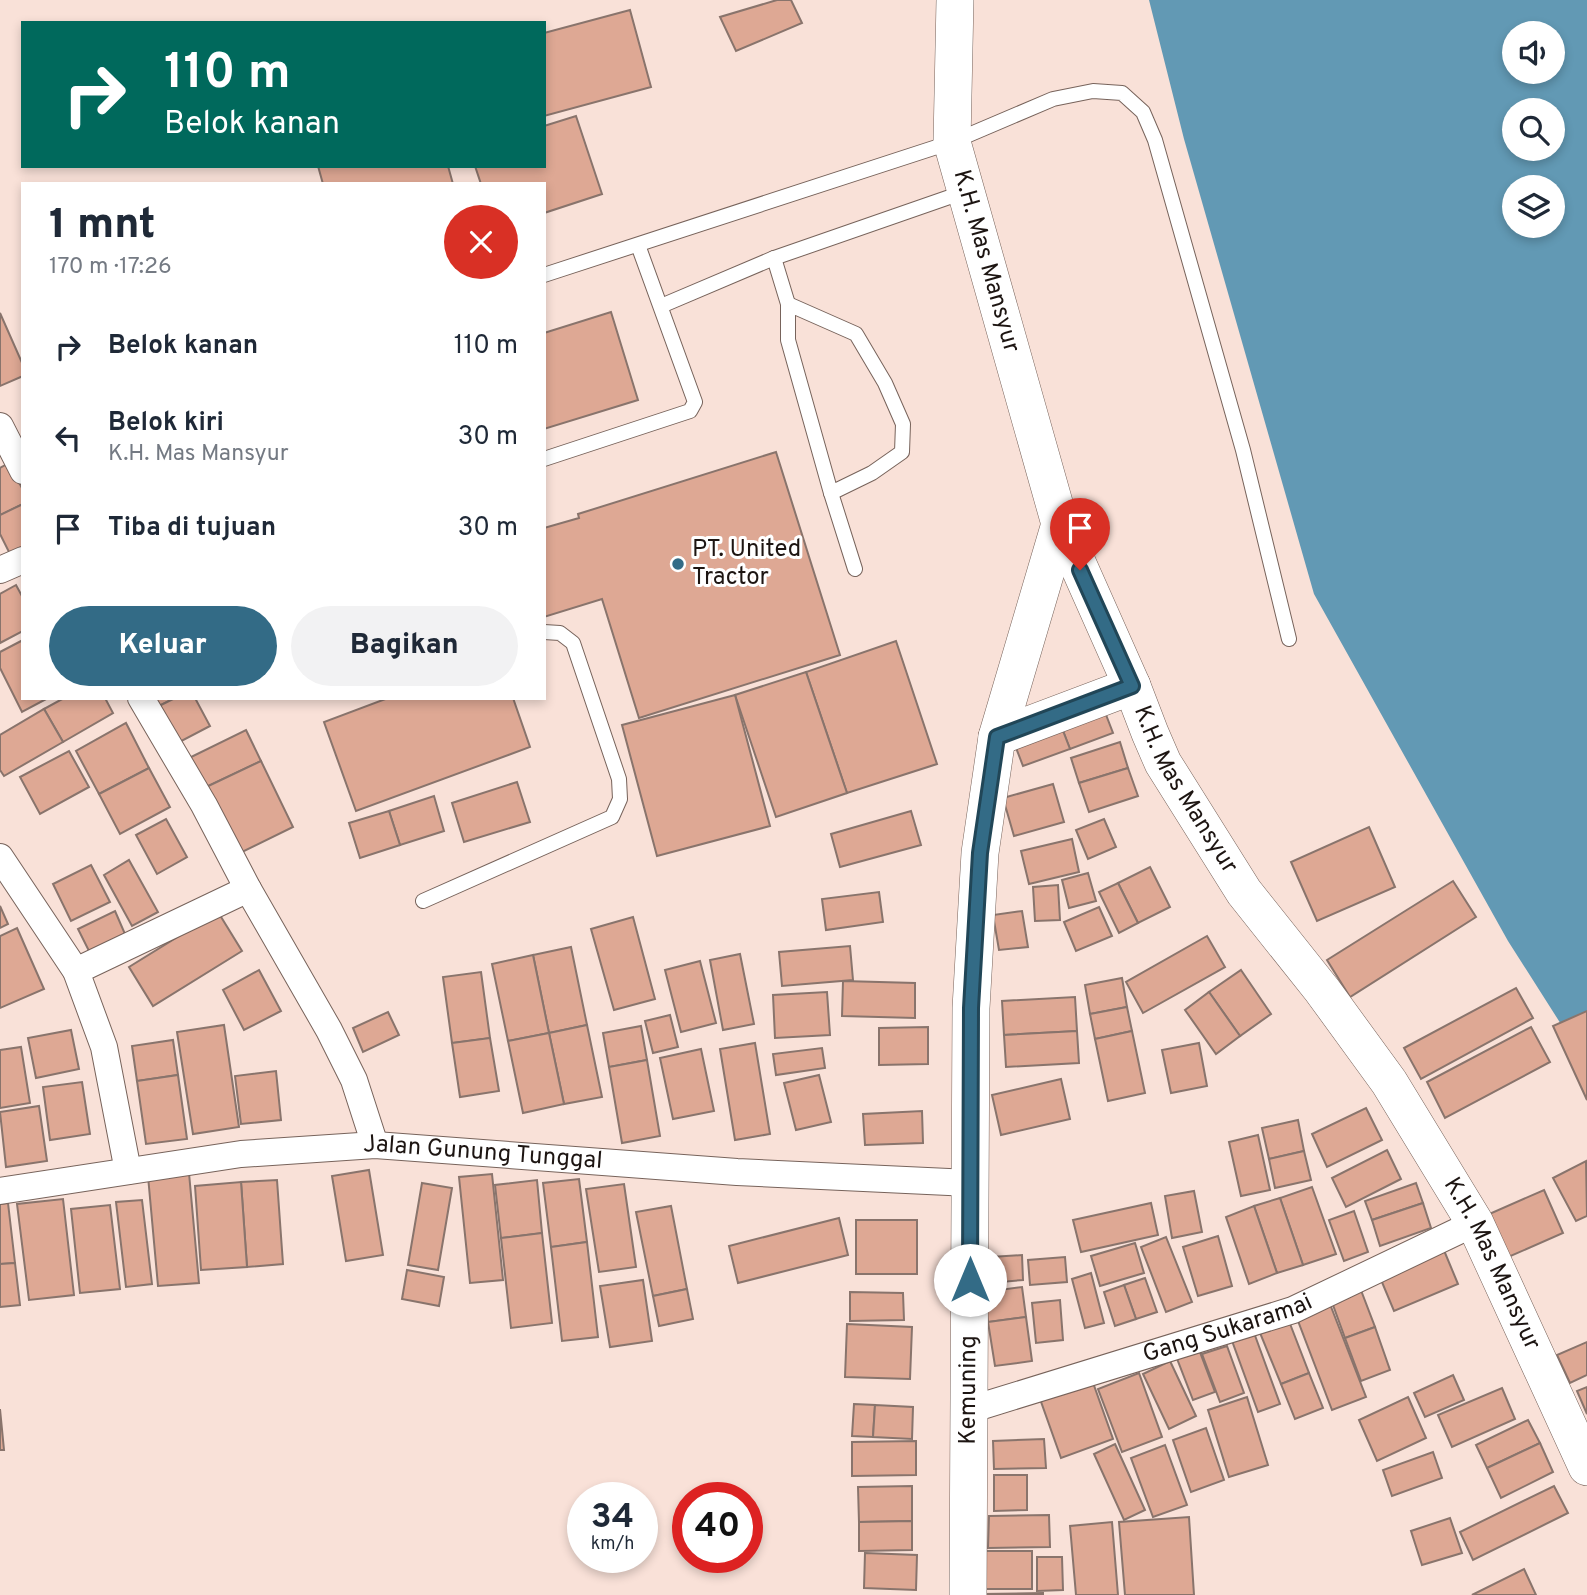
<!DOCTYPE html>
<html lang="id">
<meta charset="utf-8">
<style>
body{margin:0;font-family:Overpass,sans-serif;background:#f2f2f3;color:#1f2937;height:100vh;display:flex;flex-direction:column;font-size:26px;white-space:nowrap}
*{box-sizing:border-box;margin:0}
p{font-size:23px;color:#747a83}
.icon{flex:none;width:38px;height:38px;fill:none;stroke:currentColor;stroke-width:2;stroke-linecap:round;stroke-linejoin:round}
.map{position:relative;flex:1;overflow:hidden}
.details{position:absolute;left:21px;top:182px;width:525px;height:518px;display:flex;flex-direction:column;background:#fff;border-radius:0px;box-shadow:0 4px 10px #0003}
.details>*{flex:none}
.guide{position:absolute;left:21px;top:21px;width:525px;height:147px;border-radius:0px;box-shadow:0 4px 10px #0003;background:#00695c;color:#fff;overflow:hidden}
.buttons{position:absolute;left:1502px;top:21px;display:grid;gap:14px}
.buttons a{display:grid;place-items:center;width:63px;height:63px;border-radius:50%;background:#fff;box-shadow:0 4px 10px #0003;font-size:35px}
.speed{position:absolute;left:567px;top:1482px;display:flex;gap:14px;font-size:35px;font-weight:700;text-align:center}
.speed>*{display:grid;place-content:center;width:91px;height:91px;border-radius:50%;background:#fff;box-shadow:0 4px 10px #0003;line-height:1}
.speed small{font-size:18px;font-weight:400}
.speed .limit{border:10px solid #d22;background:#fff;color:#111}
.pin{position:absolute;display:grid;place-items:center;width:60px;height:60px;color:#fff;margin:-72px -30px;border-radius:50% 50% 50% 0;rotate:-45deg;box-shadow:0 0 7px #0007}
.pin .icon{rotate:45deg}
.me{position:absolute;width:77px;margin:-38px;rotate:0deg;stroke-linejoin:round;filter:drop-shadow(0 0 5px #0008)}
.turn{display:flex;align-items:center;gap:24px;height:147px;padding:0 28px;font-size:32px}
.turn .icon{width:91px;height:91px;stroke-width:2.5}
.turn b{display:block;font-size:49px;line-height:60px}
.round{display:grid;place-items:center;flex:none;width:74px;height:74px;border-radius:37px;background:#f2f2f3}
.overview{display:flex;align-items:center;justify-content:space-between;height:119px;padding:0 28px}
h1{font-size:42px;font-weight:800;line-height:52px}
.primary-button{display:flex;gap:14px;margin-top:auto;padding:14px 28px}
.primary-button a{flex:1;height:80px;border-radius:42px;background:#336b86;color:#fff;font-size:28px;font-weight:800;line-height:80px;text-align:center}
.primary-button a+a{background:#f2f2f3;color:#1f2937}
ul{padding:0;list-style:none}
li{display:flex;align-items:center;gap:21px;height:91px;padding:0 28px}
li div{flex:1}
li b{display:block;font-size:26px}
li em{font-style:normal}
.map>svg:first-child{display:block}
.water{fill:#6299b4;fill-rule:evenodd}
.building{fill:#dea894;stroke:#89746c;stroke-width:2}
.lines{fill:none;stroke-linecap:round;stroke-linejoin:round}
.lane-casing{stroke:#77635b;stroke-width:16}
.street-casing{stroke:#77635b;stroke-width:28}
.secondary-casing{stroke:#77635b;stroke-width:38}
.lane{stroke:#fff;stroke-width:14}
.street{stroke:#fff;stroke-width:26}
.secondary{stroke:#fff;stroke-width:37}
.route-casing{stroke:#214657;stroke-width:18}
.route{stroke:#336b86;stroke-width:12}
.poi-dot{fill:#336b86;stroke:#fff;stroke-width:2.5}
.labels{text-anchor:middle;dominant-baseline:central;stroke-width:6;stroke-linejoin:round;paint-order:stroke}
.street-label{font-size:24px;fill:#1d1512;stroke:#fff}
.poi-label{font-size:24px;fill:#1d1512;stroke:#fff;text-anchor:start}
</style>
<div class="map">
<svg width="1587" height="1595" viewBox="0 0 1587 1595">
<rect width="100%" height="100%" fill="#f9e1d8"/>
<path class="water" d="M1149 0H1587V1065L1508 941 1314 594 1184 139ZM1514 33H1552V72H1514ZM1514 110H1552V149H1514ZM1514 187H1552V226H1514Z"/>
<g class="building">
<path d="M777 0H791L802 23 736 51 720 17Z"/>
<path d="M630 10 651 87 544 116V33Z"/>
<path d="M576 116 602 194 544 213V184H481L475 166H544V126Z"/>
<path d="M318 166H448L453 184H323Z"/>
<path d="M611 312 638 400 544 429V333Z"/>
<path d="M0 313 23 365V376L0 386Z"/>
<path d="M776 452 840 655 639 718 602 599 544 617V528L579 518 578 514Z"/>
<path d="M9 463 23 490V504L0 515V468Z"/>
<path d="M23 504V550L11 556 0 534V515Z"/>
<path d="M16 585 23 598V631L0 643V594Z"/>
<path d="M23 640V698H48L22 712 0 668V652Z"/>
<path d="M896 641 937 764 847 793 806 672Z"/>
<path d="M806 672 847 793 776 817 735 695Z"/>
<path d="M735 695 770 826 657 856 622 725Z"/>
<path d="M64 698H105L113 713 63 742 44 709Z"/>
<path d="M148 698H175L153 709Z"/>
<path d="M175 698H195L210 726 172 746 153 709Z"/>
<path d="M388 698H513L530 747 356 811 324 722Z"/>
<path d="M1103 707 1113 733 1070 749 1060 723Z"/>
<path d="M44 709 63 742 4 776 0 770V735Z"/>
<path d="M126 723 149 768 99 794 76 751Z"/>
<path d="M1060 723 1070 749 1023 766 1013 740Z"/>
<path d="M246 730 261 761 202 789 187 759Z"/>
<path d="M1120 742 1128 768 1079 783 1071 758Z"/>
<path d="M69 751 89 787 40 814 20 777Z"/>
<path d="M261 761 293 827 234 856 202 789Z"/>
<path d="M149 768 170 807 120 834 99 794Z"/>
<path d="M1128 768 1138 796 1089 812 1079 783Z"/>
<path d="M517 782 530 822 464 842 452 803Z"/>
<path d="M1053 784 1064 822 1014 836 1003 798Z"/>
<path d="M434 796 444 831 400 845 389 811Z"/>
<path d="M389 811 400 845 360 858 349 823Z"/>
<path d="M911 811 921 845 840 867 831 834Z"/>
<path d="M166 819 187 857 157 874 136 835Z"/>
<path d="M1104 819 1116 847 1088 859 1076 830Z"/>
<path d="M1369 827 1395 887 1317 921 1291 862Z"/>
<path d="M1072 839 1079 872 1029 884 1021 851Z"/>
<path d="M129 860 158 912 132 926 104 875Z"/>
<path d="M91 865 110 902 71 921 53 884Z"/>
<path d="M1150 867 1170 907 1138 923 1118 883Z"/>
<path d="M1088 873 1096 901 1069 908 1062 880Z"/>
<path d="M1453 881 1476 917 1350 997 1327 960Z"/>
<path d="M1118 883 1138 923 1119 933 1099 892Z"/>
<path d="M1058 885 1060 920 1035 921 1033 887Z"/>
<path d="M879 892 883 922 826 930 822 899Z"/>
<path d="M0 906 8 924 0 928Z"/>
<path d="M1099 907 1112 936 1076 951 1064 922Z"/>
<path d="M115 911 125 934 89 951 78 929Z"/>
<path d="M1022 911 1028 947 999 950 993 915Z"/>
<path d="M218 912 242 951 153 1006 129 967Z"/>
<path d="M633 917 655 999 614 1010 591 929Z"/>
<path d="M17 928 44 989 0 1008V936Z"/>
<path d="M1207 936 1225 967 1143 1013 1126 982Z"/>
<path d="M850 946 853 980 782 986 779 952Z"/>
<path d="M571 947 587 1025 549 1033 533 955Z"/>
<path d="M740 954 754 1024 723 1030 710 960Z"/>
<path d="M533 955 549 1033 508 1041 492 964Z"/>
<path d="M700 961 716 1023 681 1032 665 970Z"/>
<path d="M259 970 281 1011 244 1030 223 990Z"/>
<path d="M1241 970 1271 1014 1240 1036 1209 992Z"/>
<path d="M481 972 490 1038 452 1043 443 977Z"/>
<path d="M1122 978 1127 1007 1090 1014 1085 985Z"/>
<path d="M843 981 915 983V1018L842 1016Z"/>
<path d="M1516 988 1533 1018 1421 1079 1404 1048Z"/>
<path d="M827 992 830 1035 775 1038 773 995Z"/>
<path d="M1209 992 1240 1036 1216 1054 1185 1010Z"/>
<path d="M1075 997 1077 1031 1004 1035 1002 1001Z"/>
<path d="M1127 1007 1132 1031 1095 1039 1090 1014Z"/>
<path d="M1587 1011V1100L1553 1026Z"/>
<path d="M388 1012 399 1035 363 1052 353 1028Z"/>
<path d="M670 1015 678 1047 653 1053 645 1021Z"/>
<path d="M224 1025 239 1127 193 1134 177 1032Z"/>
<path d="M587 1025 602 1097 564 1104 549 1033Z"/>
<path d="M641 1026 647 1060 609 1067 603 1033Z"/>
<path d="M928 1027V1064L879 1065V1028Z"/>
<path d="M1531 1027 1550 1062 1445 1118 1427 1082Z"/>
<path d="M71 1030 79 1069 36 1078 28 1038Z"/>
<path d="M1077 1031 1079 1063 1006 1067 1004 1035Z"/>
<path d="M1132 1031 1145 1093 1108 1101 1095 1039Z"/>
<path d="M549 1033 564 1104 523 1113 508 1041Z"/>
<path d="M490 1038 499 1091 460 1097 452 1043Z"/>
<path d="M173 1040 178 1075 137 1081 132 1046Z"/>
<path d="M755 1043 770 1134 735 1140 720 1049Z"/>
<path d="M1199 1043 1207 1086 1171 1093 1162 1050Z"/>
<path d="M21 1047 30 1103 0 1108V1050Z"/>
<path d="M822 1048 825 1068 776 1075 773 1054Z"/>
<path d="M701 1049 714 1111 673 1119 660 1058Z"/>
<path d="M647 1060 660 1136 622 1143 609 1067Z"/>
<path d="M276 1071 281 1120 241 1124 235 1076Z"/>
<path d="M178 1075 187 1139 146 1144 137 1081Z"/>
<path d="M819 1075 831 1122 796 1130 784 1083Z"/>
<path d="M1061 1079 1070 1119 1001 1135 992 1095Z"/>
<path d="M82 1082 90 1134 50 1140 43 1087Z"/>
<path d="M39 1106 47 1161 6 1167 0 1112Z"/>
<path d="M1366 1108 1382 1140 1327 1167 1312 1134Z"/>
<path d="M922 1111 923 1143 865 1145 863 1114Z"/>
<path d="M1298 1120 1304 1151 1269 1159 1262 1128Z"/>
<path d="M1258 1135 1270 1190 1241 1196 1229 1142Z"/>
<path d="M1387 1150 1401 1179 1346 1207 1332 1178Z"/>
<path d="M1304 1151 1311 1180 1275 1188 1269 1159Z"/>
<path d="M1586 1161 1587 1216 1576 1221 1553 1178Z"/>
<path d="M369 1170 383 1255 346 1261 332 1176Z"/>
<path d="M189 1173 199 1283 158 1286 148 1176Z"/>
<path d="M492 1174 503 1280 470 1283 459 1177Z"/>
<path d="M579 1179 587 1242 551 1247 543 1183Z"/>
<path d="M277 1180 283 1264 247 1267 241 1182Z"/>
<path d="M537 1180 542 1233 501 1238 495 1185Z"/>
<path d="M241 1182 247 1267 201 1270 195 1186Z"/>
<path d="M422 1183 452 1188 438 1270 408 1265Z"/>
<path d="M1416 1183 1423 1203 1372 1220 1365 1201Z"/>
<path d="M624 1184 636 1267 599 1272 586 1189Z"/>
<path d="M1312 1187 1336 1254 1303 1265 1280 1198Z"/>
<path d="M1544 1190 1563 1233 1506 1258 1487 1215Z"/>
<path d="M1194 1191 1202 1232 1172 1238 1165 1196Z"/>
<path d="M1280 1198 1303 1265 1277 1273 1254 1206Z"/>
<path d="M63 1199 74 1295 29 1300 17 1204Z"/>
<path d="M142 1200 152 1284 126 1287 116 1202Z"/>
<path d="M8 1203 15 1263 0 1264V1204Z"/>
<path d="M1151 1203 1158 1235 1081 1252 1073 1220Z"/>
<path d="M1423 1203 1431 1228 1380 1246 1372 1220Z"/>
<path d="M110 1205 120 1289 80 1293 71 1209Z"/>
<path d="M671 1206 687 1289 653 1296 636 1212Z"/>
<path d="M1254 1206 1277 1273 1249 1284 1226 1217Z"/>
<path d="M1354 1211 1368 1252 1344 1261 1329 1220Z"/>
<path d="M839 1218 848 1255 738 1283 729 1246Z"/>
<rect x="856" y="1220" width="61" height="54"/>
<path d="M542 1233 552 1323 511 1328 501 1238Z"/>
<path d="M1218 1236 1232 1286 1198 1296 1183 1247Z"/>
<path d="M1166 1237 1192 1302 1166 1312 1141 1247Z"/>
<path d="M587 1242 598 1337 562 1341 551 1247Z"/>
<path d="M1135 1243 1144 1273 1100 1286 1091 1256Z"/>
<path d="M1443 1248 1458 1284 1394 1311 1379 1275Z"/>
<path d="M1022 1255 1023 1280 977 1284 975 1258Z"/>
<path d="M1065 1257 1067 1282 1030 1285 1028 1260Z"/>
<path d="M15 1263 20 1305 0 1307V1264Z"/>
<path d="M407 1270 444 1277 439 1306 402 1299Z"/>
<path d="M1354 1272 1375 1327 1345 1338 1325 1283Z"/>
<path d="M1091 1273 1104 1323 1085 1328 1072 1279Z"/>
<path d="M1145 1278 1157 1312 1136 1319 1124 1285Z"/>
<path d="M643 1280 652 1341 610 1347 600 1286Z"/>
<path d="M1124 1285 1136 1319 1115 1326 1104 1292Z"/>
<path d="M1022 1287 1026 1317 988 1322 984 1292Z"/>
<path d="M687 1289 693 1319 659 1326 653 1296Z"/>
<path d="M850 1292 903 1293 904 1320 850 1321Z"/>
<path d="M1328 1299 1366 1397 1332 1410 1295 1313Z"/>
<path d="M1060 1300 1063 1340 1036 1343 1032 1303Z"/>
<path d="M1287 1316 1309 1373 1281 1384 1258 1328Z"/>
<path d="M1026 1317 1032 1361 995 1366 988 1322Z"/>
<path d="M847 1324 912 1327 910 1379 845 1377Z"/>
<path d="M1375 1327 1390 1370 1361 1381 1345 1338Z"/>
<path d="M1253 1330 1280 1404 1258 1412 1231 1338Z"/>
<path d="M1587 1342V1375L1570 1383 1557 1355Z"/>
<path d="M1227 1346 1244 1393 1220 1402 1202 1354Z"/>
<path d="M1198 1347 1215 1392 1193 1400 1176 1356Z"/>
<path d="M1170 1361 1196 1416 1169 1429 1143 1374Z"/>
<path d="M1139 1373 1162 1437 1122 1452 1098 1389Z"/>
<path d="M1309 1373 1323 1408 1295 1419 1281 1384Z"/>
<path d="M1453 1375 1464 1400 1425 1417 1414 1393Z"/>
<path d="M1091 1377 1113 1439 1061 1458 1039 1396Z"/>
<path d="M1587 1387V1414L1577 1391Z"/>
<path d="M1502 1388 1515 1419 1452 1447 1438 1415Z"/>
<path d="M1247 1397 1268 1465 1229 1477 1208 1410Z"/>
<path d="M1408 1397 1426 1438 1377 1461 1359 1420Z"/>
<path d="M854 1404 875 1405 873 1437 852 1436Z"/>
<path d="M875 1405 913 1407 912 1439 873 1437Z"/>
<path d="M0 1409 4 1450H0Z"/>
<path d="M1528 1420 1540 1443 1487 1468 1476 1445Z"/>
<path d="M1206 1428 1224 1480 1191 1492 1173 1440Z"/>
<path d="M1044 1439 1046 1468 994 1469 993 1441Z"/>
<path d="M916 1441V1475L852 1476V1442Z"/>
<path d="M1540 1443 1553 1472 1501 1498 1487 1468Z"/>
<path d="M1115 1444 1145 1510 1124 1520 1094 1454Z"/>
<path d="M1165 1445 1187 1505 1153 1517 1131 1458Z"/>
<path d="M1433 1452 1442 1478 1392 1496 1383 1470Z"/>
<path d="M994 1475H1027V1510L994 1511Z"/>
<path d="M912 1486V1521L859 1522 858 1487Z"/>
<path d="M1554 1486 1568 1513 1473 1560 1460 1532Z"/>
<path d="M1049 1515 1050 1547 988 1548 989 1516Z"/>
<path d="M1189 1517 1194 1595H1125L1119 1522Z"/>
<path d="M1450 1518 1462 1553 1422 1565 1411 1531Z"/>
<path d="M912 1521V1550L859 1551V1522Z"/>
<path d="M1112 1522 1118 1595H1076L1070 1526Z"/>
<path d="M980 1551H1032V1589H979Z"/>
<path d="M865 1553 917 1555 916 1590 864 1588Z"/>
<path d="M1037 1557H1062L1063 1590 1037 1591Z"/>
<path d="M1524 1569 1536 1595H1472Z"/>
<path d="M1043 1593V1595H983V1594Z"/>
</g>
<g class="lines">
<defs>
<g id="lane">
<path d="M774 258 788 304"/>
<path d="M544 275 952 142 1053 99 1093 91 1122 93 1143 112 1155 140 1243 450 1289 639"/>
<path d="M788 304 856 334 885 383 903 424 902 452 872 473 831 493 788 340Z"/>
<path d="M661 306 774 258 964 192"/>
<path d="M544 459 690 411 695 402 638 245"/>
<path d="M831 493 855 569"/>
<path d="M423 901 612 817 620 799 619 779 573 643 560 633 544 632"/>
</g>
<g id="street">
<path d="M0 426 23 471"/>
<path d="M0 570 23 560"/>
<path d="M141 698 204 805 248 889 329 1030 354 1080 375 1145"/>
<path d="M0 857 76 971 104 1047 128 1171"/>
<path d="M76 971 248 889"/>
<path id="s1" d="M0 1191 241 1154 375 1145 737 1172 970 1183"/>
<path id="s2" d="M969 1410 1293 1310 1475 1223"/>
</g>
<g id="secondary">
<path id="s3" d="M955 0 952 142 1060 524 1132 686 1150 733 1163 763 1244 892 1322 990 1389 1082 1475 1223 1587 1467"/>
<path d="M997 737 1132 686"/>
<path id="s4" d="M968 1595 971 1008 980 853 997 737 1060 524"/>
</g>
</defs>
<use href="#lane" class="lane-casing"/>
<use href="#street" class="street-casing"/>
<use href="#secondary" class="secondary-casing"/>
<use href="#lane" class="lane"/>
<use href="#street" class="street"/>
<use href="#secondary" class="secondary"/>
</g>
<g class="lines">
<defs>
<path id="route" d="M970 1280 971 1008 980 853 997 737 1132 686 1080 570"/>
</defs>
<use href="#route" class="route-casing"/>
<use href="#route" class="route"/>
</g>
<circle class="poi-dot" cx="678" cy="564" r="7"/>
<g class="labels">
<g class="street-label">
<text stroke="none"><textPath href="#s3" startOffset="266">K.H. Mas Mansyur</textPath></text>
<text stroke="none"><textPath href="#s3" startOffset="833">K.H. Mas Mansyur</textPath></text>
<text stroke="none"><textPath href="#s1" startOffset="486">Jalan Gunung Tunggal</textPath></text>
<text stroke="none"><textPath href="#s3" startOffset="1400">K.H. Mas Mansyur</textPath></text>
<text stroke="none"><textPath href="#s2" startOffset="271">Gang Sukaramai</textPath></text>
<text stroke="none"><textPath href="#s4" startOffset="205">Kemuning</textPath></text>
</g>
<g class="poi-label">
<text x="692" y="550">PT. United<tspan x="692" dy="28">Tractor</tspan></text>
</g>
</g>
</svg>
<div class="buttons">
<a><svg class="icon" aria-label="sound" viewBox="0 0 24 24"><path d="M4 9h4l5-4v14l-5-4H4zM17 9q2 3 0 6"/></svg></a>
<a><svg class="icon" aria-label="search" viewBox="0 0 24 24"><circle cx="10" cy="10" r="6"/><path d="M15 15l6 6"/></svg></a>
<a><svg class="icon" aria-label="layers" viewBox="0 0 24 24"><path d="M12 4l9 5-9 5-9-5zM3 14l9 5 9-5"/></svg></a>
</div>
<div class="speed"><div>34<small>km/h</small></div><div class="limit">40</div></div>
<div class="pin" style="left:1080px;top:570px;background:#d93025"><svg class="icon" aria-label="arrive" viewBox="0 0 24 24"><path d="M6 21V4h12l-3 4 3 4H6"/></svg></div>
<svg class="me" style="left:970px;top:1280px" viewBox="-20 -20 40 40"><circle r="19" fill="#fff"/><path d="M0-13L10 11 0 6-10 11z" fill="#336b86"/></svg>
<div class="guide">
<div class="turn"><svg class="icon" aria-label="right" viewBox="0 0 24 24"><path d="M7 20v-9h11M14 6l5 5-5 5"/></svg><div><b>110 m</b>Belok kanan</div></div>
</div>
<section class="details">
<div class="overview"><div><h1>1 mnt</h1><p>170 m · 17:26</p></div><a class="round" style="background:#d93025;color:#fff"><svg class="icon" aria-label="close" viewBox="0 0 24 24"><path d="M6 6l12 12M18 6L6 18"/></svg></a></div>
<ul>
<li><svg class="icon" aria-label="right" viewBox="0 0 24 24"><path d="M7 20v-9h11M14 6l5 5-5 5"/></svg><div><b>Belok kanan</b></div><em>110 m</em></li>
<li><svg class="icon" aria-label="left" viewBox="0 0 24 24"><path d="M17 20v-9H6M10 6l-5 5 5 5"/></svg><div><b>Belok kiri</b><p>K.H. Mas Mansyur</p></div><em>30 m</em></li>
<li><svg class="icon" aria-label="arrive" viewBox="0 0 24 24"><path d="M6 21V4h12l-3 4 3 4H6"/></svg><div><b>Tiba di tujuan</b></div><em>30 m</em></li>
</ul>
<div class="primary-button"><a>Keluar</a><a>Bagikan</a></div>
</section>
</div>
